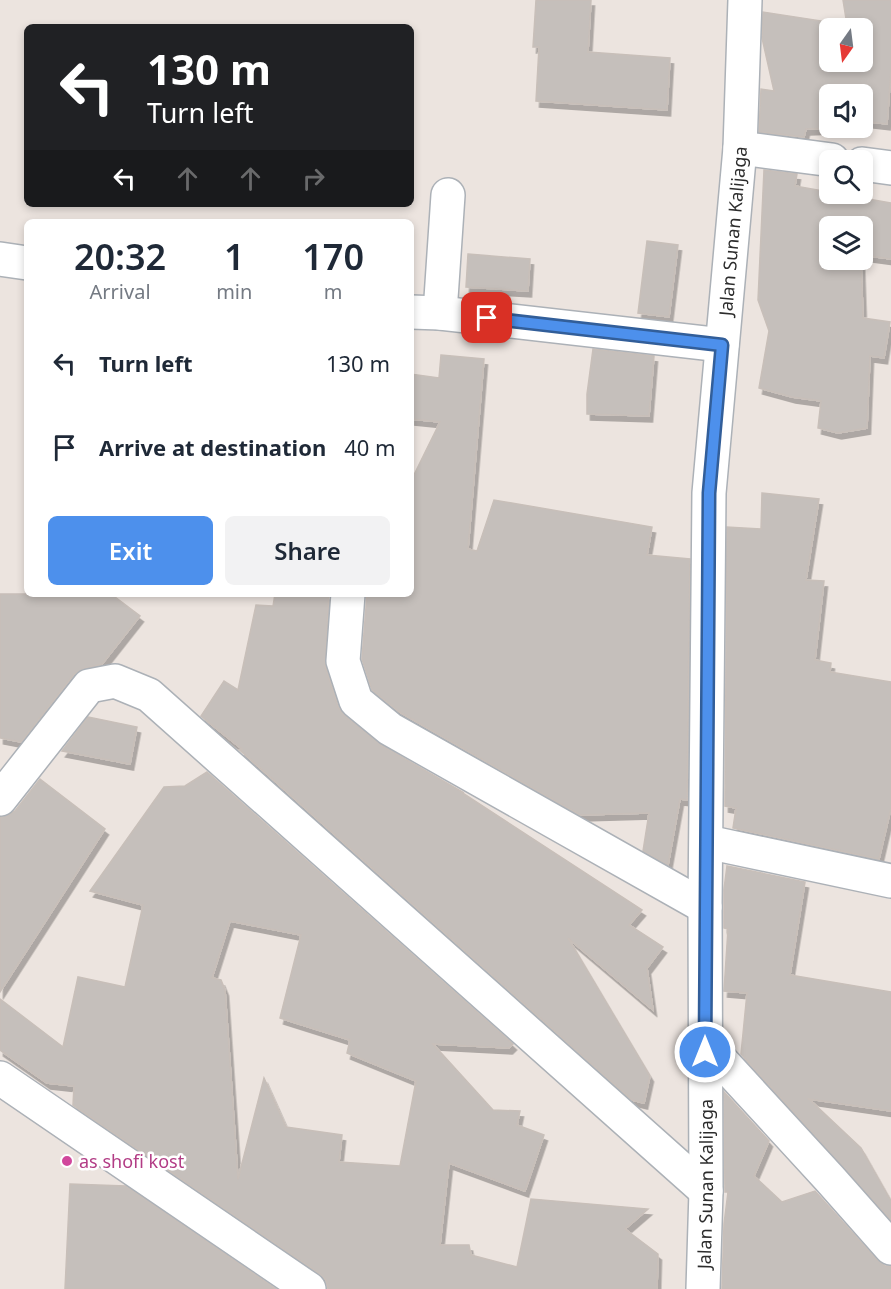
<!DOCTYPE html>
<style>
body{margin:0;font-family:"Noto Sans",sans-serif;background:#f2f2f3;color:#1f2937;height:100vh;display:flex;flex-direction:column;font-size:22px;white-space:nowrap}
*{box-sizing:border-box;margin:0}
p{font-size:20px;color:#747a83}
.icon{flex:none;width:33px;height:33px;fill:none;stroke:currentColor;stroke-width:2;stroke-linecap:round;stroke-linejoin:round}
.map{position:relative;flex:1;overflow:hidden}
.side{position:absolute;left:24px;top:219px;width:390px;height:378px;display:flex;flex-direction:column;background:#fff;border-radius:9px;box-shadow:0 3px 9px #0003}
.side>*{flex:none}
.banner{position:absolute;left:24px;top:24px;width:390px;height:183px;border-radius:9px;box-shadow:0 3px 9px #0003;background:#202124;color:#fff;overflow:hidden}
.needle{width:39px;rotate:194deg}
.controls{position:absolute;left:819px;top:18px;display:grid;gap:12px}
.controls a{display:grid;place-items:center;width:54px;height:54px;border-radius:9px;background:#fff;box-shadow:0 3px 9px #0003;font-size:30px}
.pin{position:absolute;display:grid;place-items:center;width:51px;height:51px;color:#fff;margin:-26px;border-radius:12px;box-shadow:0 3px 9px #0006}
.me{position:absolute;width:66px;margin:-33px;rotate:0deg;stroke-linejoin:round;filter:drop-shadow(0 0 4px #0008)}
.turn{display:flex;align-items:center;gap:21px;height:126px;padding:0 24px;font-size:27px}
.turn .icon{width:78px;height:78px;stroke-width:2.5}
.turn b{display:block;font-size:42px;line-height:51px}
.lanes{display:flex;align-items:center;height:57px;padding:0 24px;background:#0003;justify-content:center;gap:30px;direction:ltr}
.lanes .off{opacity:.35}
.eta{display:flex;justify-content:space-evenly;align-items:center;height:102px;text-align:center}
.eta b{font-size:36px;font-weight:600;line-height:42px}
.cta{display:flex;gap:12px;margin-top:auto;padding:12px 24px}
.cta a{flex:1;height:69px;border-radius:9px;background:#4d90ec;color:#fff;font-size:24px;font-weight:600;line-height:69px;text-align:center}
.cta a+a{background:#f2f2f3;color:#1f2937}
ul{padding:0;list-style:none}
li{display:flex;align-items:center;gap:18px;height:84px;padding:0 24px}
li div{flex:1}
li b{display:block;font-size:22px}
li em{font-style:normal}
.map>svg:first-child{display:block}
.building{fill:#c5bfbb;stroke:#c8bfb9;stroke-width:1.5;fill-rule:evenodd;filter:url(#shadow)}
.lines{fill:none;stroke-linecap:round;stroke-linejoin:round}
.street-casing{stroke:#acb1b7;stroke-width:36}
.secondary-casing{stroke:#acb1b7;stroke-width:36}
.street{stroke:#fff;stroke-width:33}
.secondary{stroke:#fff;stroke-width:33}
.route-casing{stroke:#325e99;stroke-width:15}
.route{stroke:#4d90ec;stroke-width:10}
.hotel-dot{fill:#d1479c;stroke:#fff;stroke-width:2}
.labels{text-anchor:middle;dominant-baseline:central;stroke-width:5;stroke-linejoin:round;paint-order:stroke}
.street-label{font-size:18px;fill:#2c2c2c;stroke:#fff}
.hotel-label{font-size:18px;fill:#b23c85;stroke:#fff;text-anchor:start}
</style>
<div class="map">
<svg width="891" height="1289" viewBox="0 0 891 1289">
<defs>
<filter id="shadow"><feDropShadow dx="3.5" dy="6" stdDeviation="0" flood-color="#0004"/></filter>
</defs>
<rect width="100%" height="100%" fill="#ece4df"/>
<g class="building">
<path d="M536 0H591L588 52 670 58 667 110 536 101 539 47H533Z"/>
<path d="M843 0H891V70L887 124 862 121V94H830V128H833L806 129 804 137 759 132 761 89 774 91 762 38 763 12 847 25ZM830 28H862V62H830Z"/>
<path d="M764 170 797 174 795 186 891 203V259L862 255V226H830V260H861L863 318 890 322 884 358 870 356 867 428 838 433 818 428 821 401 792 397 759 388 769 331 758 300Z"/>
<path d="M647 241 678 245 669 317 638 313Z"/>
<path d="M468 254 530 259 528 291 466 287Z"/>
<path d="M593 349 654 356 649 416 587 414V394Z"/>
<path d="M441 355 484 359 468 549 477 551 494 500 652 527 647 555 690 559 687 800 680 799 668 865 643 851 649 813 580 815 401 713 372 690 362 659 367 594H411V481L440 422 411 419V374L439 378Z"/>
<path d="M762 493 819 499 806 580 824 581 815 660 831 663 830 672 891 682V808L879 859 733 828 736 808 725 806 727 527 761 529Z"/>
<path d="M0 594H111L140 616 102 664 85 668 74 674 21 742 0 738Z"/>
<path d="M275 594H329L325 666 338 707 344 715 381 745 464 793 461 792 642 910 629 925 663 947 647 968 653 1010 568 938 650 1076 644 1103 632 1100 240 750 242 749 201 716 224 681 238 690 256 605 273 606Z"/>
<path d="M88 717 137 727 130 764 62 751Z"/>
<path d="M207 772 513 1044 509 1048 433 1044 493 1110 520 1111 517 1125 544 1135 525 1191 449 1163 440 1245H469L471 1255 517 1267 531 1199 648 1209 625 1229 658 1254 657 1289H328L326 1280 320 1274 73 1105 74 1086 47 1083 0 1050V999L63 1047 78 977 125 987 143 905 90 891 164 787 185 786ZM230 921 301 935 280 1018 350 1040 347 1053 416 1081 400 1166 339 1162 342 1135 286 1127 264 1078 238 1179 225 990 221 980 212 978Z"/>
<path d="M40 779 105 829 0 992V817L7 816 15 811Z"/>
<path d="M727 866 805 882 790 975 891 992V1111L809 1099 861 1148 891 1201V1220L741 1054 747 993 724 991 728 929 724 928V889Z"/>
<path d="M724 1092 769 1141 754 1176 782 1202 815 1191 877 1260 885 1266H891V1289H722L724 1224 728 1192H725Z"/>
<path d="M70 1184 126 1186 276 1289H65Z"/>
</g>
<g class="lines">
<defs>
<g id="street">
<path d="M740 148 832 160"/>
<path d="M862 164 891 168"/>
<path d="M0 259 27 263"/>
<path d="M411 312 440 313 722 345"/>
<path d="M440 313 448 195"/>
<path d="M348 594 343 661 356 701 390 729 705 907"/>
<path d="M0 799 89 686 115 681 149 695 706 1191"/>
<path d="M707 842 891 881"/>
<path d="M705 1043 830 1179 891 1248"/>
<path d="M0 1078 309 1289"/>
</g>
<g id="secondary">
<path id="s1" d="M703 1289 706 1191 705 907 709 493 740 148 745 0"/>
</g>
</defs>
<use href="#street" class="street-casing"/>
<use href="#secondary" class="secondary-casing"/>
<use href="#street" class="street"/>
<use href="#secondary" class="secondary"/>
</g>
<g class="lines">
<defs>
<path id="route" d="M487 318 722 345 709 493 705 1052"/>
</defs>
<use href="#route" class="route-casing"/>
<use href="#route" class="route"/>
</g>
<circle class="hotel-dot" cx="67" cy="1161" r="6"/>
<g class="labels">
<g class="street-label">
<text stroke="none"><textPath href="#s1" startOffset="1059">Jalan Sunan Kalijaga</textPath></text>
<text stroke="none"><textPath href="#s1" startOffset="105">Jalan Sunan Kalijaga</textPath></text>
</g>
<g class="hotel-label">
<text x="79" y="1161">as shofi kost</text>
</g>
</g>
</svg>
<div class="controls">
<a><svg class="needle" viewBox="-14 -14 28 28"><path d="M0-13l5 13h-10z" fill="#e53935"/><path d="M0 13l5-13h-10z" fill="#747a83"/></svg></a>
<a><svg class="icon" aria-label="sound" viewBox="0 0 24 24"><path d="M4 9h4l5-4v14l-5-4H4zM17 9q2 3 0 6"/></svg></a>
<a><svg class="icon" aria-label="search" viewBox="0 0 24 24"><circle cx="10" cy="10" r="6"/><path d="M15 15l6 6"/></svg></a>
<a><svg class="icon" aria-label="layers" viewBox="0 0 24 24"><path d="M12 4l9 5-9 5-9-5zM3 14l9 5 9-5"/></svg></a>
</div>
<div class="pin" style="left:487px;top:318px;background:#d93025"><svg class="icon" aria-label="arrive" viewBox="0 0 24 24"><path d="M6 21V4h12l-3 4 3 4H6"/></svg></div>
<svg class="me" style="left:705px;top:1052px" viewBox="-20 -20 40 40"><circle r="17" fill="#4d90ec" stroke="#fff" stroke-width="3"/><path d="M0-11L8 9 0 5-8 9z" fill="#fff"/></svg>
<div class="banner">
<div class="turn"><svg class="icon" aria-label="left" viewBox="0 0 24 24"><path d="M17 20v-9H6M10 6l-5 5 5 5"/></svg><div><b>130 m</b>Turn left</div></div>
<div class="lanes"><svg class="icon" aria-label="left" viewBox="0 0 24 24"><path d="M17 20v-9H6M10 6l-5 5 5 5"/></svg><svg class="icon off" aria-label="ahead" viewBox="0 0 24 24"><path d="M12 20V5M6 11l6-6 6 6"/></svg><svg class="icon off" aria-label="ahead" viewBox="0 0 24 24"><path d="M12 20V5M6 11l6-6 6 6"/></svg><svg class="icon off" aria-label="right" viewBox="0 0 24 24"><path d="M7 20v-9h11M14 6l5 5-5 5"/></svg></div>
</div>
<section class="side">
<div class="eta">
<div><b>20:32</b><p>Arrival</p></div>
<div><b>1</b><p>min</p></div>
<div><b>170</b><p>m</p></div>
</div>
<ul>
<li><svg class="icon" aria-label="left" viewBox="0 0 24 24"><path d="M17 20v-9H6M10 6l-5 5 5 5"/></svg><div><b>Turn left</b></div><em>130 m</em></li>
<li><svg class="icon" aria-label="arrive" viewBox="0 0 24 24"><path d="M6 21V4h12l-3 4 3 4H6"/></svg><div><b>Arrive at destination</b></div><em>40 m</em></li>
</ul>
<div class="cta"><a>Exit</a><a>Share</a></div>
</section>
</div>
